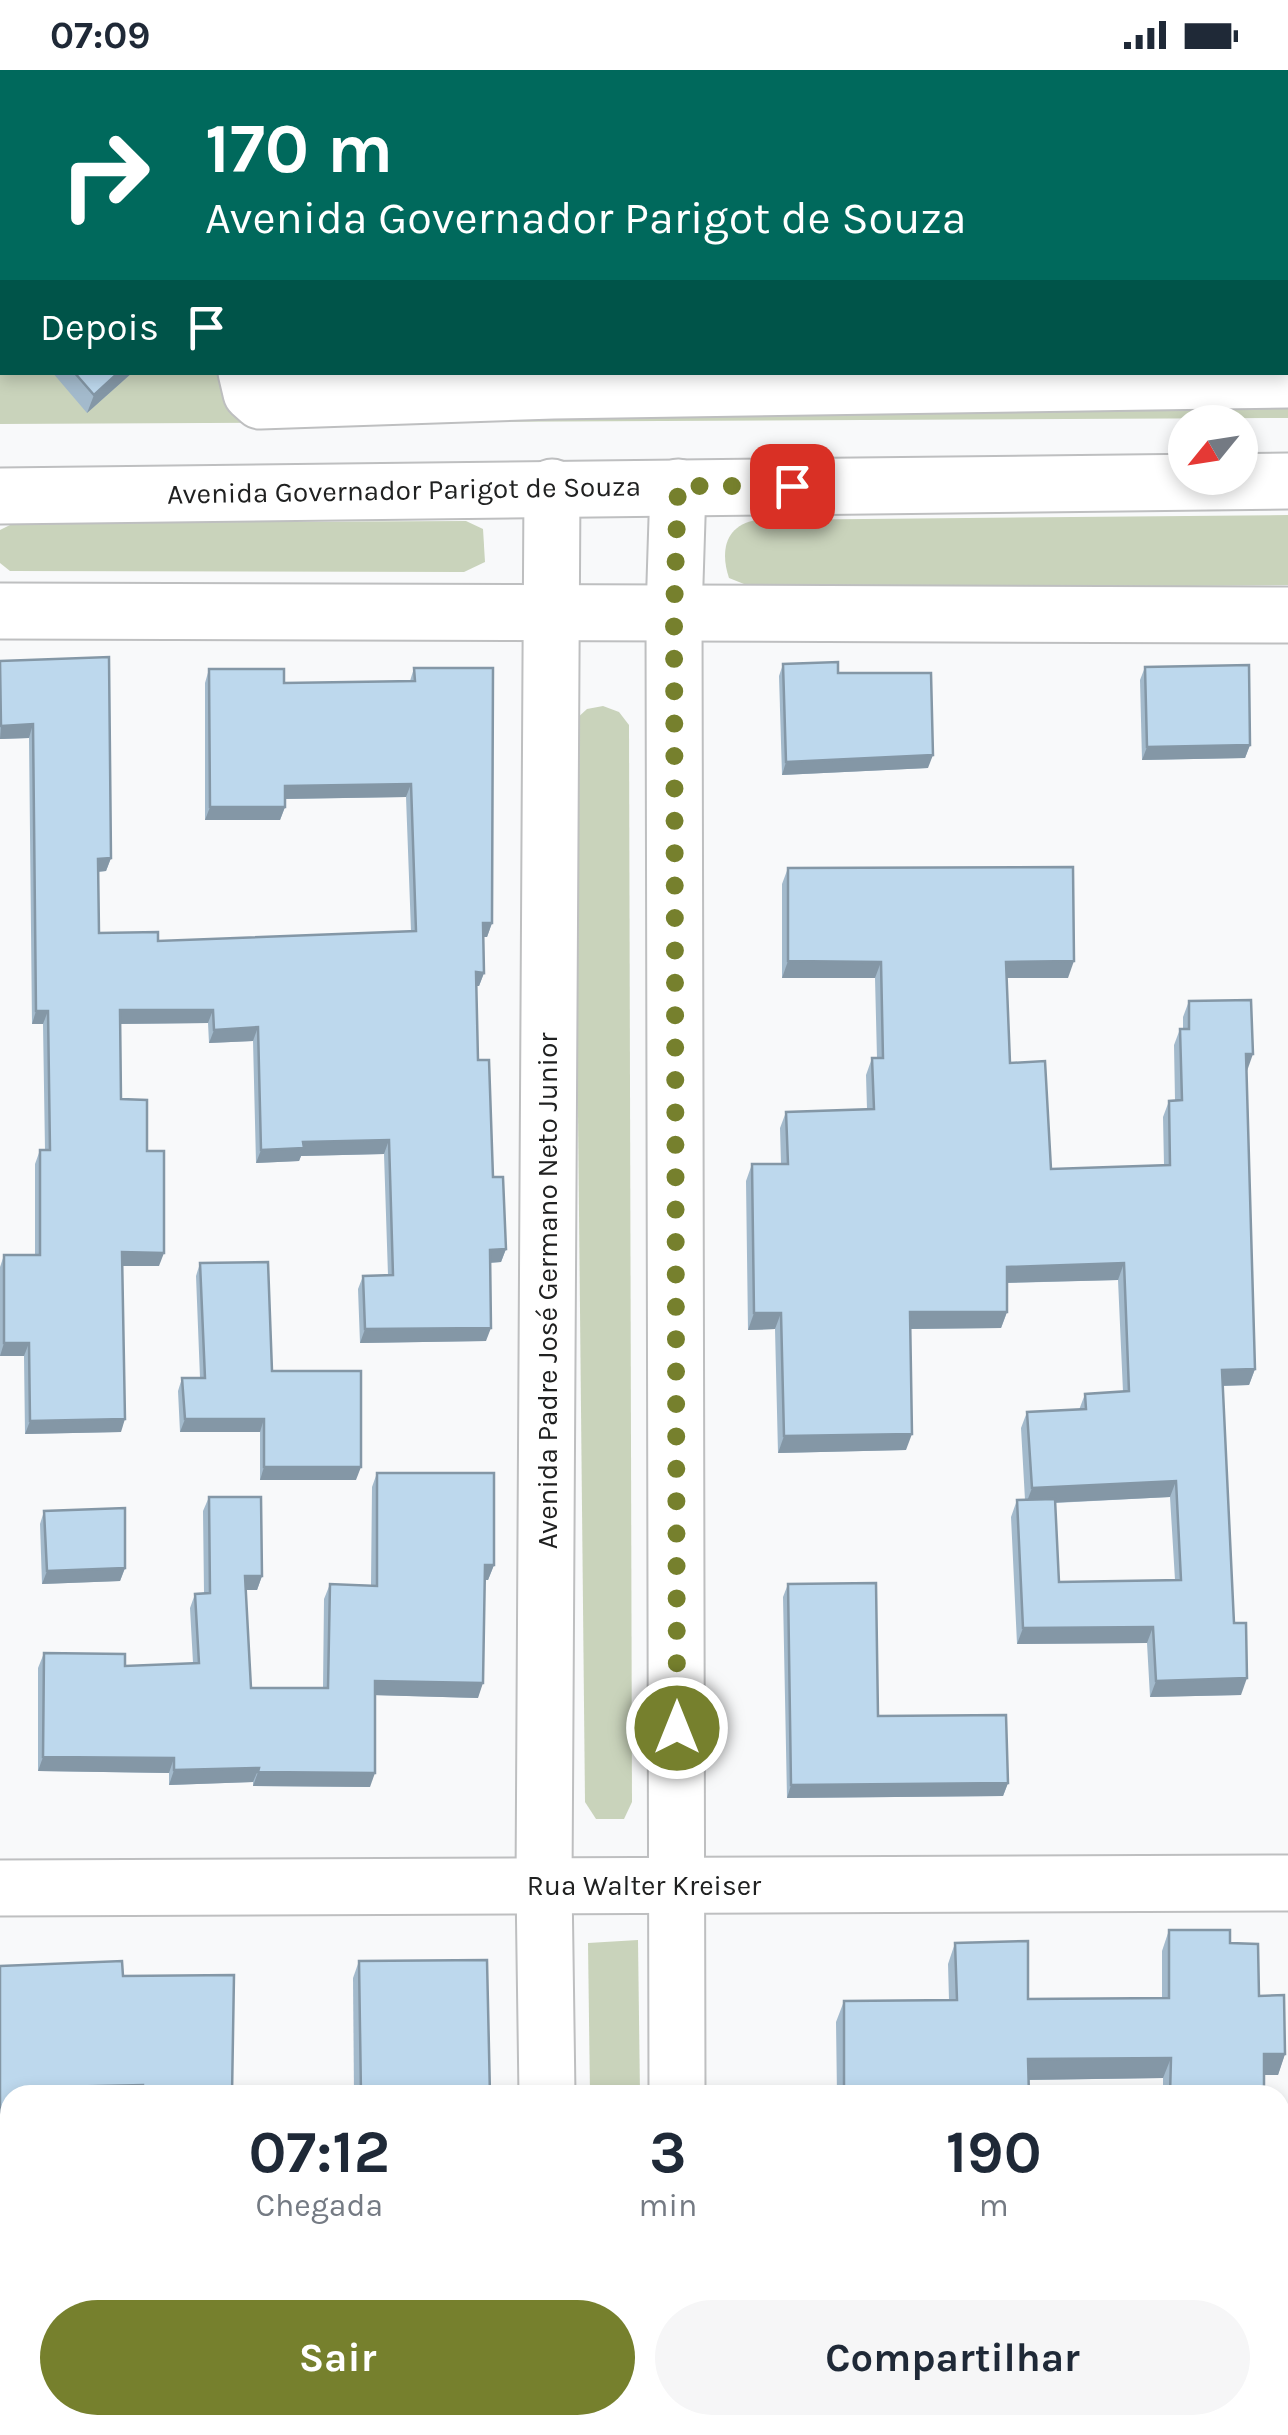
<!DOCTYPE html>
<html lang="pt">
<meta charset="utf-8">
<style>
body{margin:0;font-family:Karla,sans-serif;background:#f6f6f7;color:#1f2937;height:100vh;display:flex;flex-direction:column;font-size:38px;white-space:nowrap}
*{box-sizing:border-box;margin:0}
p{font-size:32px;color:#747a83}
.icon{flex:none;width:55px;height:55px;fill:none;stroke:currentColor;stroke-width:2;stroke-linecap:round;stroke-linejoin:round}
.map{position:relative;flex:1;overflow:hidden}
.drawer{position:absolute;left:0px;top:2015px;width:1290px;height:350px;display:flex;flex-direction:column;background:#fff;border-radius:30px 30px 0 0;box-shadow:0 5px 15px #0003}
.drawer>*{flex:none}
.banner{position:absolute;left:0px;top:0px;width:1290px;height:305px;box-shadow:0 5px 15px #0003;background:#00695c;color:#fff;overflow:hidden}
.needle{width:65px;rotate:240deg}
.buttons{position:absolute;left:1168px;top:335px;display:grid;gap:20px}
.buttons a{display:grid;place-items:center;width:90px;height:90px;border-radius:50%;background:#fff;box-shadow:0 5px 15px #0003;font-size:50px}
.pin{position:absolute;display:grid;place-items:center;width:85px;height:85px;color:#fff;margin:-42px;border-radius:20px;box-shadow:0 5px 15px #0006}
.me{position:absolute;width:110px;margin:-55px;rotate:0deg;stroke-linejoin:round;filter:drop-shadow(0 0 8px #0008)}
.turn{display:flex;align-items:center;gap:35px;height:210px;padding:0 40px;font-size:45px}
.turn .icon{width:130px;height:130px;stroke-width:2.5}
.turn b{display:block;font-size:70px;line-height:85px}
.then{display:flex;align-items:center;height:95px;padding:0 40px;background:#0003;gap:20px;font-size:38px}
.eta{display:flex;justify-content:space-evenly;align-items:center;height:170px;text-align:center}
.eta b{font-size:60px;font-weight:700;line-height:70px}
.button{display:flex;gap:20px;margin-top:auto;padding:20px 40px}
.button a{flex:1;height:115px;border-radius:60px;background:#76802d;color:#fff;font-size:40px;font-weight:700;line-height:115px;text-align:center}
.button a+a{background:#f6f6f7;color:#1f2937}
.status{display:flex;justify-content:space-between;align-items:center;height:70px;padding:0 50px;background:#fff;direction:ltr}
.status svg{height:28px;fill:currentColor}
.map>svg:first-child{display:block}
.green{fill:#c9d3bb;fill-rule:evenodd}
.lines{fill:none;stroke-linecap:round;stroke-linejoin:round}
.minor-casing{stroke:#bebfc0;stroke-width:59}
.minor{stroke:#fff;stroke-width:55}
.wall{fill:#a3bacc;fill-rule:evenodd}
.shaded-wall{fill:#8497a6}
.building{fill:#bdd8ed;stroke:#8497a6;stroke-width:2.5}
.route{stroke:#76802d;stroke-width:18;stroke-dasharray:0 32.4}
.labels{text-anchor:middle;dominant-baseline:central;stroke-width:9;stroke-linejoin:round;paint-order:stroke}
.street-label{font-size:28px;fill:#202121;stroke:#fff}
</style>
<div class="status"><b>07:09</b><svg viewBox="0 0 49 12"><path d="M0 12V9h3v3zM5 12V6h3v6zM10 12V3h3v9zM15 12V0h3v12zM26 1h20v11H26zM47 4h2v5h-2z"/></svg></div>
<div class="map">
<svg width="1288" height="2365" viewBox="0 0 1288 2365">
<rect width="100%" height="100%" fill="#f8f9fa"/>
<g class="green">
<path d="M0 0H1288V348L0 354ZM2 2H1288V302H2Z"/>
<path d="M1288 445V515L759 520 729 508C720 481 725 455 757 450Z"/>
<path d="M466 451 483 459 485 492 464 502 10 501 0 493V460L14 453Z"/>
<path d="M603 636 619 642 629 655 632 1732 624 1749H596L585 1732 574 651 587 639Z"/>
<path d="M638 1870 640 2025H590L588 1873Z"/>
</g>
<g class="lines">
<defs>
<g id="minor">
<path d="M395 0 396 2"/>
<path d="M759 0 761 2"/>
<path d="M1037 0 1040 2"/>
<path d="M0 31 2 32"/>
<path d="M1288 230V231"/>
<path d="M246 302 251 323 260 331 553 321 1288 310"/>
<path d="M0 426 1288 411"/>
<path d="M0 541 1288 545"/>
<path d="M0 1818 1288 1813"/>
<path d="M547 2025 544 1814 552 417"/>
<path d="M677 2025 674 544 678 417"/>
<path d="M552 2355 553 2365"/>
<path d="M677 2365V2355"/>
</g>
</defs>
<use href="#minor" class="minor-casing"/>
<use href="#minor" class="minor"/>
</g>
<g class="wall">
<path d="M2 164V229L0 226V166Z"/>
<path d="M2 234V265L0 263V237Z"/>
<path d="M52 302H133L87 343Z"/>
<path d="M0 591 111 788 106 801 98 802 99 863 158 871 411 861 406 727 285 729V737L280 750H205V613L209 599 284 613 410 611 414 598 492 853 487 867H483L484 903 479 916H476L478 990 493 1107 506 1179 501 1192 490 1193 486 1271 360 1273 358 1219 363 1206 388 1205 384 1084 301 1086 299 1091 256 1093 253 971 209 973 208 953 120 954 121 1029 147 1081 159 1196H122L121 1362 25 1364 24 1286H0V1197L4 1185H35V1094L40 1080H45L43 954H32L29 668 0 669Z"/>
<path d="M783 594 838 603 928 698 782 705 779 606Z"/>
<path d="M1145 597 1250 675 1245 688 1142 690 1140 610Z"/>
<path d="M788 798 1068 908H1007L1010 993 1051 1099 1164 1095 1163 1047 1169 1031 1175 1030 1174 975 1180 959H1183V947L1189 931 1247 1000 1255 1299 1249 1315 1222 1316 1234 1553 1241 1625 1150 1627 1147 1573 1017 1574 1011 1447 1017 1430H1025L1021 1358 1027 1342 1079 1340 1085 1324 1123 1322 1118 1210 1007 1213V1242L1001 1258 910 1259 906 1380 778 1383 775 1259 748 1260 746 1111 752 1094H781L780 1058 786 1042 867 1039 866 1005 872 988H877L875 908H782V814ZM1170 1427 1175 1510 1059 1512 1055 1433Z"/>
<path d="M200 1193 272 1301 356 1410H260V1362H180L178 1321 182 1308H200L196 1206Z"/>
<path d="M377 1403 494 1495 488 1510H485L478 1628 375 1625 370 1717 253 1716V1712L169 1715V1703L38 1701V1598L44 1583 125 1596 193 1593 190 1538 195 1524 204 1523 203 1441 209 1427 262 1506 257 1520H246L251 1618H323L324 1529 330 1514 371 1515 372 1417Z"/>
<path d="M44 1441 125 1498 120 1511 42 1514 40 1454Z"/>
<path d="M788 1514 878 1646 1008 1713 1003 1726 787 1728 783 1527Z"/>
<path d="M1169 1860 1230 1873 1259 1926 1285 1984 1278 2005H1264V2025H1163V2008L1029 2010V2025H837L836 1952 844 1931 949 1930 948 1894 955 1873 1028 1929 1162 1928V1881Z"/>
<path d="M359 1891 490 2025H354L353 1908Z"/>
<path d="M0 1896 123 1906 232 2025H10V2161L0 2151Z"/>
<rect x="264" y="2355" width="226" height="10"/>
<path d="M832 2355H1120L1121 2365H832Z"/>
</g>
<g class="shaded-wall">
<path d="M119 302H133L87 343 94 325Z"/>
<path d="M33 654 29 668 0 669 1 656Z"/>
<path d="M1250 675 1245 688 1142 690 1147 677Z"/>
<path d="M933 685 928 698 782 705 786 692Z"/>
<path d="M411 714 406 727 280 729 285 716Z"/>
<path d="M210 737H285L280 750H205Z"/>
<path d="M111 788 106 801 94 802 98 789Z"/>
<path d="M483 853H492L487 867H478Z"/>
<path d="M788 891 881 892 875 908H782Z"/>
<path d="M1074 891 1068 908H1000L1006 892Z"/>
<path d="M476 902 484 903 479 916H471Z"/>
<path d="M120 940H213L208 953 115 954Z"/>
<path d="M36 941H48L43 954H32Z"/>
<path d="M258 957 253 971 209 973 214 960Z"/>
<path d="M1246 984H1253L1247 1001Z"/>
<path d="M389 1070 384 1084 301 1086 299 1091 256 1093 261 1080 303 1072Z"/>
<path d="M506 1179 501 1192 485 1193 490 1180Z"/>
<path d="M122 1182 164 1183 159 1196H117Z"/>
<path d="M1124 1193 1118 1210 1001 1213 1007 1197Z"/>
<path d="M910 1242H1007L1001 1258 904 1259Z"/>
<path d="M754 1243H781L775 1259 748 1260Z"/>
<path d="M491 1258 486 1271 360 1273 365 1259Z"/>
<path d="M4 1273H29L24 1286H0Z"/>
<path d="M1255 1299 1249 1315 1216 1316 1222 1300Z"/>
<path d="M125 1349 121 1362 25 1364 30 1351Z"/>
<path d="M185 1349H264L260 1362H180Z"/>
<path d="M912 1364 906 1380 778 1383 784 1366Z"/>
<path d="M264 1397H361L356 1410H260Z"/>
<path d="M1176 1411 1170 1427 1026 1434 1032 1418Z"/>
<path d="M485 1495H494L488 1510H479Z"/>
<path d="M125 1498 120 1511 42 1514 47 1501Z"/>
<path d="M245 1506H262L257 1520H240Z"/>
<path d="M1153 1557 1147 1573 1017 1574 1023 1558Z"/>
<path d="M1247 1608 1241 1625 1150 1627 1156 1611Z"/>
<path d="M375 1611 483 1613 478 1628 370 1625Z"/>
<path d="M43 1687 174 1688 169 1703 38 1701Z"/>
<path d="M259 1698 253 1712 169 1715 174 1700Z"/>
<path d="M258 1702 375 1703 370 1717 253 1716Z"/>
<path d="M1008 1713 1003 1726 787 1728 791 1715Z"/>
<path d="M1264 1984H1285L1278 2005H1257Z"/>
<path d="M1171 1988 1163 2008 1021 2010 1028 1989Z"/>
<path d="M143 2015 139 2025H44L54 2017Z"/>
<path d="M152 2355H160L152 2365H143Z"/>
</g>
<g class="building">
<path d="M2 164V203L0 200V166Z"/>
<path d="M74 302H119L94 325Z"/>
<path d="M109 587 111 788 98 789 99 863 158 862V871L416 861 411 714 285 716V737H210L209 599H284V613L415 611 414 598H493L492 853H483L484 903 476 902 478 990H489L493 1107H503L506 1179 490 1180 491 1258 365 1259 363 1206 393 1205 389 1070 303 1072 304 1078 261 1080 258 957 214 960 213 940H120L121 1029 147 1030V1081H164V1183L122 1182 125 1349 30 1351 29 1273H4V1185H40V1080H50L48 941H36L33 654 1 656 0 591Z"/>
<path d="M838 592V603H931L933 685 786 692 783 594Z"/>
<path d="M1249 595 1250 675 1147 677 1145 597Z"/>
<path d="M1073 797 1074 891 1006 892 1010 993 1045 991 1051 1099 1170 1095 1169 1031 1182 1030 1180 959H1189V931L1251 930 1253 984H1246L1255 1299 1222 1300 1234 1553H1246L1247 1608 1156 1611 1153 1557 1023 1558 1017 1430 1055 1429 1059 1512 1181 1510 1176 1411 1032 1418 1027 1342 1086 1339 1085 1324 1129 1321 1124 1193 1007 1197V1242H910L912 1364 784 1366 781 1243H754L752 1094H788L786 1042 874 1039 872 988H883L881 892 788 891V798Z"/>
<path d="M268 1192 272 1301H361V1397H264V1349H185L182 1308H205L200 1193Z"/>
<path d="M377 1403H494V1495H485L483 1613 375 1611V1703L258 1702 259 1698 174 1700V1688L43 1687 44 1583 125 1584V1596L199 1593 195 1524 210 1523 209 1427H261L262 1506H245L251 1618H328L330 1514 377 1516Z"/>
<path d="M125 1438V1498L47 1501 44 1441Z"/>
<path d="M876 1513 878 1646 1006 1645 1008 1713 791 1715 788 1514Z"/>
<path d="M1169 1860H1230V1873L1258 1874 1259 1926 1284 1925 1285 1984H1264V2025H1170L1171 1988 1028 1989 1029 2025H844V1931L957 1930 955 1873 1028 1871V1929L1169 1928Z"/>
<path d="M487 1890 490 2025H361L359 1891Z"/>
<path d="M122 1891 123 1906 234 1905 232 2025H143V2015L54 2017 44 2025H10V2054L6 2057 10 2062V2138L0 2128V2061L4 2057 0 2048V1896Z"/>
<path d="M25 2355H152L143 2365H15Z"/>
<path d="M270 2355H490V2365H271Z"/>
<path d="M840 2355H1120L1121 2365H840Z"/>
</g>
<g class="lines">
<path class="route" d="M677 1658 674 544 678 416H792"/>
</g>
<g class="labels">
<g class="street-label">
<text transform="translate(404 420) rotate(-1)">Avenida Governador Parigot de Souza</text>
<text transform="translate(547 1221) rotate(-90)">Avenida Padre José Germano Neto Junior</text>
<text x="644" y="1815">Rua Walter Kreiser</text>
</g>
</g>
</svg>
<div class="buttons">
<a><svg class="needle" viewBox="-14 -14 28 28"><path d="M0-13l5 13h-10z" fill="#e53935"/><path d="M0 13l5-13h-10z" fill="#747a83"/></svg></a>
</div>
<div class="pin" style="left:792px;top:416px;background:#d93025"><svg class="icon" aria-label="arrive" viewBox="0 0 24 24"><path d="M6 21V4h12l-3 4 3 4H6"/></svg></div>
<svg class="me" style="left:677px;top:1658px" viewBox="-20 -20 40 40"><circle r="17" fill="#76802d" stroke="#fff" stroke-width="3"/><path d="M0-11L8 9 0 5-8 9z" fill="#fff"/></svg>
<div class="banner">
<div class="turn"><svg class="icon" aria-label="right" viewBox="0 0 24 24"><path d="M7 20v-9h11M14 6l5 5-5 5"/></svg><div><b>170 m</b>Avenida Governador Parigot de Souza</div></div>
<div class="then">Depois<svg class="icon" aria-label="arrive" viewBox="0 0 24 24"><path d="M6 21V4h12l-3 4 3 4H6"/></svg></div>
</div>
<section class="drawer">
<div class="eta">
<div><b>07:12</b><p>Chegada</p></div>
<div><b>3</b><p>min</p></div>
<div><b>190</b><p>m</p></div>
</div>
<div class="button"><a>Sair</a><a>Compartilhar</a></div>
</section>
</div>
